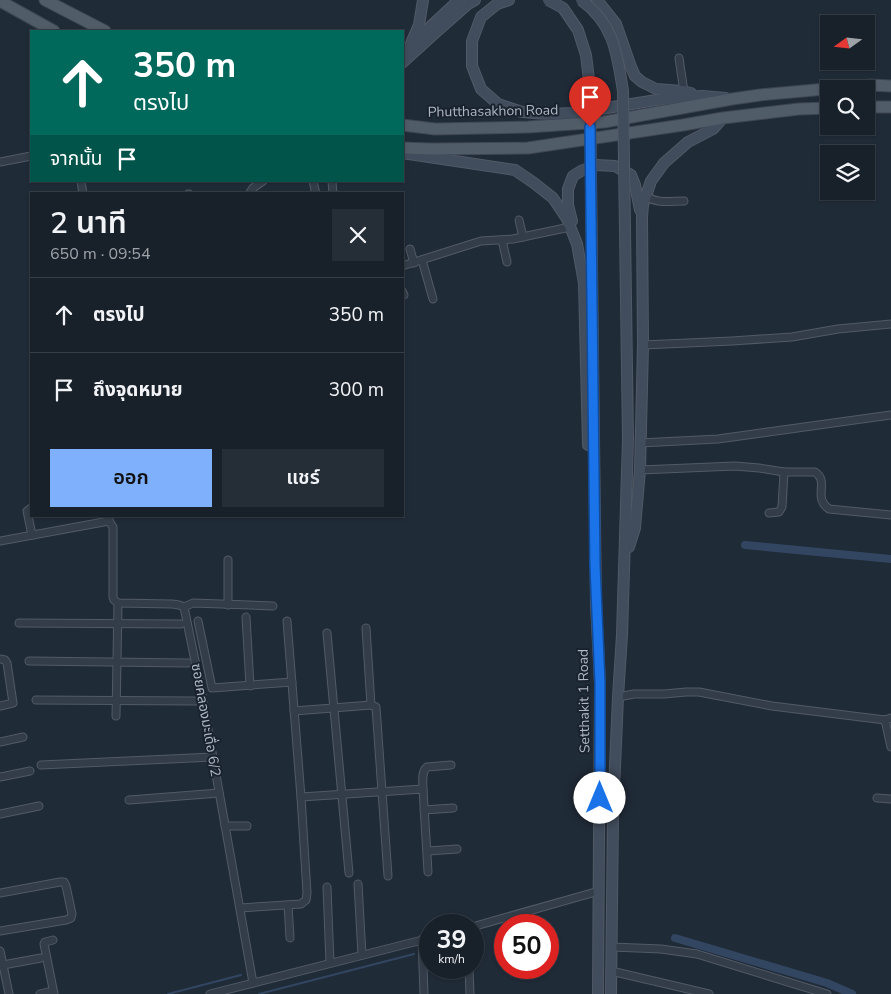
<!DOCTYPE html>
<html lang="th">
<meta charset="utf-8">
<style>
body{margin:0;font-family:"Nunito Sans","Noto Sans Thai",sans-serif;background:#252d36;color:#f1f3f6;height:100vh;display:flex;flex-direction:column;font-size:19px;white-space:nowrap}
*{box-sizing:border-box;margin:0}
p{font-size:16px;color:#9fa3a8}
.icon{flex:none;width:28px;height:28px;fill:none;stroke:currentColor;stroke-width:2;stroke-linecap:round;stroke-linejoin:round}
.map{position:relative;flex:1;overflow:hidden}
.panel{position:absolute;left:30px;top:192px;width:374px;height:325px;display:flex;flex-direction:column;background:#18202a;border-radius:0px;box-shadow:0 1px 4px #0004,0 0 0 1px #363e47}
.panel>*{flex:none}
.top-card{position:absolute;left:30px;top:30px;width:374px;height:152px;border-radius:0px;box-shadow:0 1px 4px #0004,0 0 0 1px #363e47;background:#00695c;color:#fff;overflow:hidden}
.needle{width:32px;rotate:255deg}
.tools{position:absolute;left:820px;top:15px;display:grid;gap:10px}
.tools a{display:grid;place-items:center;width:55px;height:55px;border-radius:0px;background:#18202a;box-shadow:0 1px 4px #0004,0 0 0 1px #363e47;font-size:25px}
.speed{position:absolute;left:419px;top:914px;display:flex;gap:10px;font-size:25px;font-weight:700;text-align:center}
.speed>*{display:grid;place-content:center;width:65px;height:65px;border-radius:50%;background:#18202a;box-shadow:0 1px 4px #0004,0 0 0 1px #363e47;line-height:1}
.speed small{font-size:12px;font-weight:400}
.speed .limit{border:8px solid #d22;background:#fff;color:#111}
.pin{position:absolute;display:grid;place-items:center;width:42px;height:42px;color:#fff;margin:-51px -21px;border-radius:50% 50% 50% 0;rotate:-45deg;box-shadow:0 0 5px #0007}
.pin .icon{rotate:45deg}
.me{position:absolute;width:55px;margin:-28px;rotate:0deg;stroke-linejoin:round;filter:drop-shadow(0 0 4px #0008)}
.turn{display:flex;align-items:center;gap:18px;height:105px;padding:0 20px;font-size:22px}
.turn .icon{width:65px;height:65px;stroke-width:2.5}
.turn b{display:block;font-size:35px;line-height:42px}
.then{display:flex;align-items:center;height:48px;padding:0 20px;background:#0003;gap:10px;font-size:19px}
.round{display:grid;place-items:center;flex:none;width:52px;height:52px;border-radius:0px;background:#252d36}
.head{display:flex;align-items:center;justify-content:space-between;height:85px;padding:0 20px}
h1{font-size:30px;font-weight:600;line-height:38px}
.cta{display:flex;gap:10px;margin-top:auto;padding:10px 20px}
.cta a{flex:1;height:58px;border-radius:0px;background:#7eb0fb;color:#111;font-size:20px;font-weight:600;line-height:58px;text-align:center}
.cta a+a{background:#252d36;color:#f1f3f6}
ul{padding:0;list-style:none}
li{display:flex;align-items:center;gap:15px;height:75px;padding:0 20px;border-top:1px solid #363e47}
li div{flex:1}
li b{display:block;font-size:19px}
li em{font-style:normal}
.map>svg:first-child{display:block}
.lines{fill:none;stroke-linecap:round;stroke-linejoin:round}
.stream{stroke:#324661;stroke-width:2}
.canal{stroke:#324661;stroke-width:8}
.street-casing{stroke:#515a66;stroke-width:9}
.secondary-casing{stroke:#515a66;stroke-width:12}
.primary-casing{stroke:#3d4652;stroke-width:13}
.street{stroke:#333d49;stroke-width:7}
.secondary{stroke:#414c5c;stroke-width:10}
.primary{stroke:#515c69;stroke-width:11}
.secondary-bridge-casing{stroke:#515a66;stroke-width:12;stroke-linecap:butt}
.secondary-bridge{stroke:#414c5c;stroke-width:10}
.route-casing{stroke:#114b97;stroke-width:12}
.route{stroke:#1a73e8;stroke-width:9}
.labels{text-anchor:middle;dominant-baseline:central;stroke-width:4;stroke-linejoin:round;paint-order:stroke}
.street-label{font-size:14px;fill:#aeb7c5;stroke:#19222d}
</style>
<div class="map">
<svg width="891" height="994" viewBox="0 0 891 994">
<rect width="100%" height="100%" fill="#202b38"/>
<g class="lines">
<g class="stream">
<path d="M168 994 241 975"/>
<path d="M259 994 414 954"/>
</g>
<g class="canal">
<path d="M745 545 891 559"/>
<path d="M675 938 827 983 852 994"/>
</g>
<defs>
<g id="street">
<path d="M679 58 684 92"/>
<path d="M0 162 31 156"/>
<path d="M81 181 83 194"/>
<path d="M313 181 316 194"/>
<path d="M332 181 333 194"/>
<path d="M188 194H189"/>
<path d="M249 194 253 188 263 181"/>
<path d="M646 196C657 204 671 201 684 201"/>
<path d="M519 220 523 237"/>
<path d="M502 240 507 262"/>
<path d="M410 249 414 263"/>
<path d="M422 260 433 299"/>
<path d="M402 266 481 241 513 239 570 227"/>
<path d="M402 291 404 295"/>
<path d="M643 345 732 341 792 337 838 329 891 324"/>
<path d="M640 443 718 439 891 415"/>
<path d="M640 470 735 466 759 468 784 472H815C830 482 812 497 829 509L891 515"/>
<path d="M31 508 27 511 32 535"/>
<path d="M769 513 779 512 782 507 784 472"/>
<path d="M109 516V521L113 527V597L114 600 118 603 172 604 179 605 184 607 201 690 253 983"/>
<path d="M0 541 109 521"/>
<path d="M228 605V560"/>
<path d="M184 607 193 603 273 606"/>
<path d="M246 617 250 686"/>
<path d="M198 621 212 688 292 682"/>
<path d="M19 623 181 624"/>
<path d="M366 628 371 705"/>
<path d="M327 633 349 873"/>
<path d="M0 659 5 660 7 663 13 703 0 706"/>
<path d="M29 661 188 663"/>
<path d="M618 697 634 694H664L686 692H699L772 706 885 720 891 718"/>
<path d="M36 700 196 701"/>
<path d="M294 711 371 705 376 707 388 876"/>
<path d="M116 716 118 603"/>
<path d="M885 720 891 747"/>
<path d="M0 742 23 737"/>
<path d="M41 765 213 757"/>
<path d="M0 777 30 771"/>
<path d="M423 789C423 782 421 772 427 767L451 765"/>
<path d="M301 797 423 789 428 872"/>
<path d="M877 798 891 799"/>
<path d="M129 800 219 793"/>
<path d="M424 810 453 808"/>
<path d="M0 814 39 806"/>
<path d="M225 826H247"/>
<path d="M428 851 457 849"/>
<path d="M358 884 362 955"/>
<path d="M327 887 330 963"/>
<path d="M0 893 60 882H64L66 886 72 914 71 918 66 920 0 931"/>
<path d="M288 905 290 938"/>
<path d="M240 908 301 904 306 900 307 893 301 797 287 621"/>
<path d="M472 927 599 891"/>
<path d="M422 939 424 994"/>
<path d="M53 940 45 942 44 944 54 994"/>
<path d="M612 947 661 949 697 954 827 994"/>
<path d="M0 951 9 994"/>
<path d="M3 965 41 958"/>
<path d="M469 968 470 994"/>
<path d="M611 971 709 994"/>
<path d="M40 994 48 992"/>
<path d="M210 994 430 938"/>
</g>
<g id="secondary">
<path d="M509 0 497 4 481 17 472 41V66L481 89 498 104 522 112 547 114 575 113 663 99 702 96 726 98"/>
<path d="M597 0 616 24 631 67 635 76 642 82 656 89 682 91 691 93"/>
<path d="M412 41 419 25 423 0"/>
<path d="M402 53 459 0"/>
<path d="M402 63 435 33 468 4 475 0"/>
<path d="M402 153 515 170 534 183 553 198 567 219 577 244 584 283 588 445"/>
<path d="M572 221 568 205V189L573 176 581 171 596 165 615 166 631 175 635 185 640 210"/>
<path d="M594 437 596 606 600 683 598 994"/>
<path d="M629 547 635 528 636 516 640 470 643 345 642 217 643 205 651 181 664 163 688 142 713 129 723 118"/>
<path d="M611 994 613 813 618 697 622 635 628 439"/>
</g>
<g id="primary">
<path d="M45 0 105 31"/>
<path d="M0 1 54 31"/>
<path d="M866 107H891"/>
<path d="M402 125 435 129 528 127 604 122 732 99 760 95 870 85 891 86"/>
<path d="M402 148 432 149 528 148 683 125 723 118 799 109 829 108"/>
</g>
</defs>
<use href="#street" class="street-casing"/>
<use href="#secondary" class="secondary-casing"/>
<use href="#primary" class="primary-casing"/>
<use href="#street" class="street"/>
<use href="#secondary" class="secondary"/>
<use href="#primary" class="primary"/>
<defs>
<g id="secondary-bridge">
<path d="M548 0 563 8 578 30 586 55 590 88 594 437"/>
<path d="M581 0C614 24 617 53 623 91L628 439"/>
</g>
</defs>
<use href="#secondary-bridge" class="secondary-bridge-casing"/>
<use href="#secondary-bridge" class="secondary-bridge"/>
</g>
<g class="lines">
<defs>
<path id="route" d="M590 127 595 566 600 683V798"/>
</defs>
<use href="#route" class="route-casing"/>
<use href="#route" class="route"/>
</g>
<g class="labels">
<g class="street-label">
<text transform="translate(493 111) rotate(-1)">Phutthasakhon Road</text>
<text transform="translate(584 701) rotate(-91)">Setthakit 1 Road</text>
<text transform="translate(206 720) rotate(80)">ซอยคลองมะเดื่อ 6/2</text>
</g>
</g>
</svg>
<div class="tools">
<a><svg class="needle" viewBox="-14 -14 28 28"><path d="M0-13l5 13h-10z" fill="#e53935"/><path d="M0 13l5-13h-10z" fill="#9fa3a8"/></svg></a>
<a><svg class="icon" aria-label="search" viewBox="0 0 24 24"><circle cx="10" cy="10" r="6"/><path d="M15 15l6 6"/></svg></a>
<a><svg class="icon" aria-label="layers" viewBox="0 0 24 24"><path d="M12 4l9 5-9 5-9-5zM3 14l9 5 9-5"/></svg></a>
</div>
<div class="speed"><div>39<small>km/h</small></div><div class="limit">50</div></div>
<div class="pin" style="left:590px;top:127px;background:#d93025"><svg class="icon" aria-label="arrive" viewBox="0 0 24 24"><path d="M6 21V4h12l-3 4 3 4H6"/></svg></div>
<svg class="me" style="left:600px;top:798px" viewBox="-20 -20 40 40"><circle r="19" fill="#fff"/><path d="M0-13L10 11 0 6-10 11z" fill="#1a73e8"/></svg>
<div class="top-card">
<div class="turn"><svg class="icon" aria-label="ahead" viewBox="0 0 24 24"><path d="M12 20V5M6 11l6-6 6 6"/></svg><div><b>350 m</b>ตรงไป</div></div>
<div class="then">จากนั้น<svg class="icon" aria-label="arrive" viewBox="0 0 24 24"><path d="M6 21V4h12l-3 4 3 4H6"/></svg></div>
</div>
<section class="panel">
<div class="head"><div><h1>2 นาที</h1><p>650 m · 09:54</p></div><a class="round"><svg class="icon" aria-label="close" viewBox="0 0 24 24"><path d="M6 6l12 12M18 6L6 18"/></svg></a></div>
<ul>
<li><svg class="icon" aria-label="ahead" viewBox="0 0 24 24"><path d="M12 20V5M6 11l6-6 6 6"/></svg><div><b>ตรงไป</b></div><em>350 m</em></li>
<li><svg class="icon" aria-label="arrive" viewBox="0 0 24 24"><path d="M6 21V4h12l-3 4 3 4H6"/></svg><div><b>ถึงจุดหมาย</b></div><em>300 m</em></li>
</ul>
<div class="cta"><a>ออก</a><a>แชร์</a></div>
</section>
</div>
